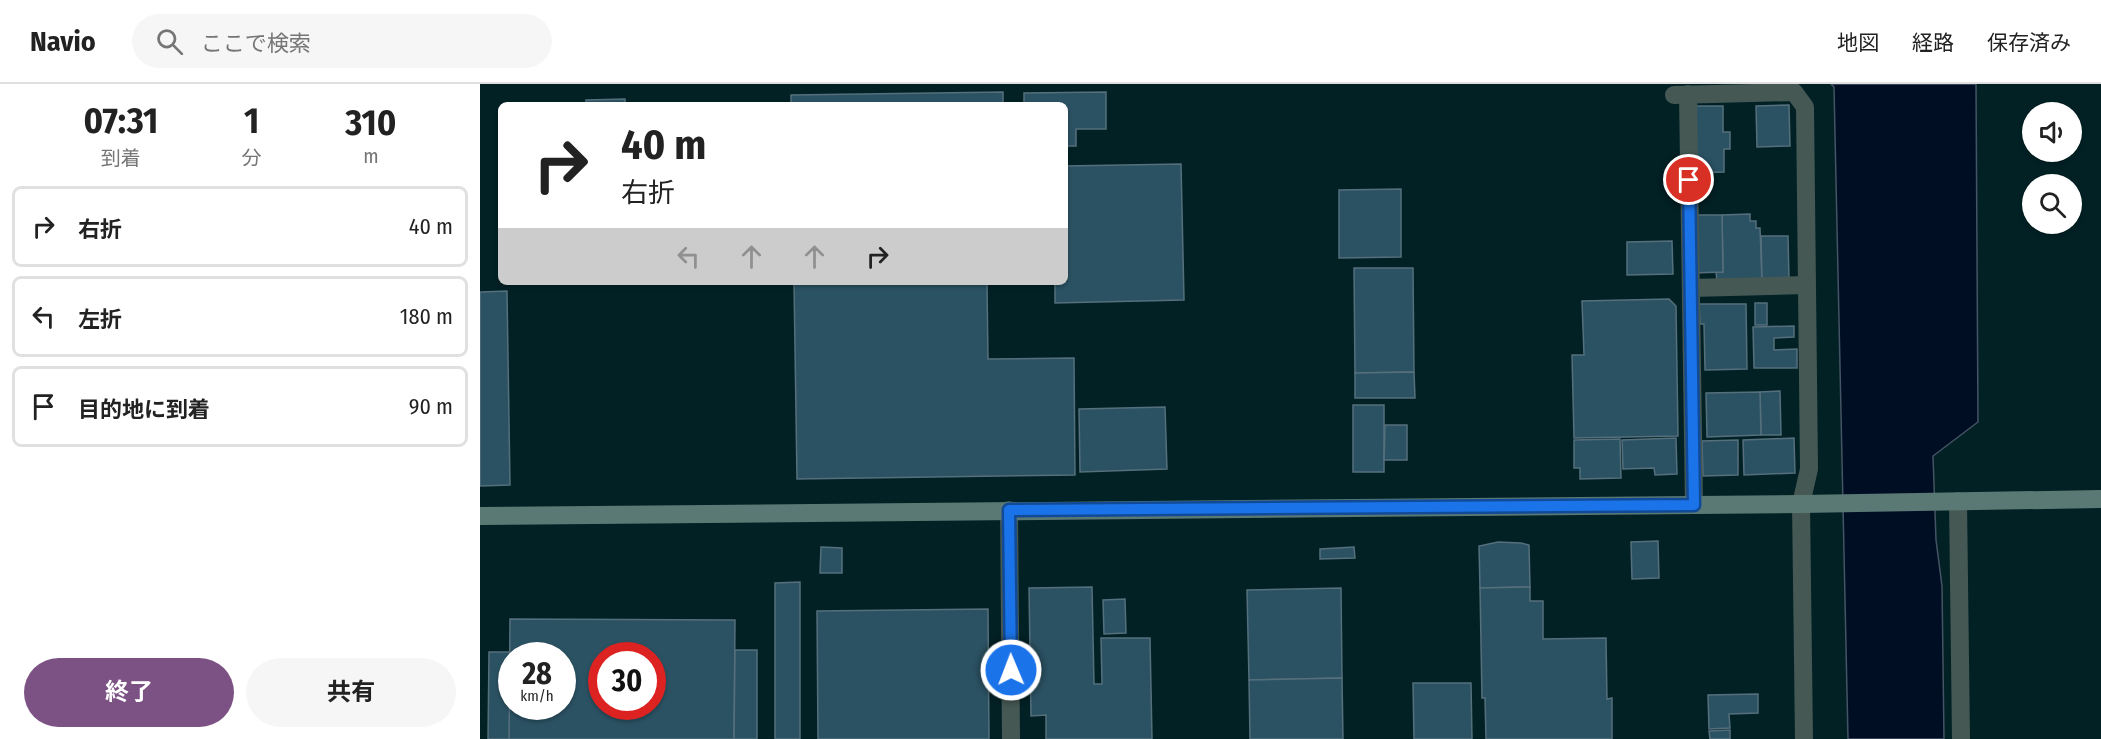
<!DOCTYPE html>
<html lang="ja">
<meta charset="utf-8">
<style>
body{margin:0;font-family:"Fira Sans Condensed","Noto Sans JP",sans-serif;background:#f6f6f6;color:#222;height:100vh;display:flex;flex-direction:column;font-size:22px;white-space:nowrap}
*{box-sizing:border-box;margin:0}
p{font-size:20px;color:#767676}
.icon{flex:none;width:33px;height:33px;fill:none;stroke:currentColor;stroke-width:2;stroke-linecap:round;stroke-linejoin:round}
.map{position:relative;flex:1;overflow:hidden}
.panel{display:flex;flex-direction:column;background:#fff;width:480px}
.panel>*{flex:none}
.banner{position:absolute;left:18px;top:18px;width:570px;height:183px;border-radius:9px;box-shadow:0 2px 4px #0004;background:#fff;color:#222;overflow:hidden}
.controls{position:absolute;left:1542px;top:18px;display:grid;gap:12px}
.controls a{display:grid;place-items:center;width:60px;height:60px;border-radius:50%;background:#fff;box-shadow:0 2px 4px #0004;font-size:30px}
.speed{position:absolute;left:18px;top:558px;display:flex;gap:12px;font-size:30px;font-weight:700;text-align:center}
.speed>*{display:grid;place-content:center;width:78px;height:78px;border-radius:50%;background:#fff;box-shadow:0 2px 4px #0004;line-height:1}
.speed small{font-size:15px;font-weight:400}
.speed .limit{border:9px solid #d22;background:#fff;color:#111}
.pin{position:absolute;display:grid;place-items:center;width:51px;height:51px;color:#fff;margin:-26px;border:3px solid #fff;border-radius:50%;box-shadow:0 2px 6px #0007}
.me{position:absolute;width:66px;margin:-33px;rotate:359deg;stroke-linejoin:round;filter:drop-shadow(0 0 4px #0008)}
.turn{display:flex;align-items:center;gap:21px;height:126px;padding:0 24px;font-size:27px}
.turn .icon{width:78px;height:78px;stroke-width:2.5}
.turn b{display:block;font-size:42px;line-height:51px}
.lanes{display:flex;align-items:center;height:57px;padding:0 24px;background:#0003;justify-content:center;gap:30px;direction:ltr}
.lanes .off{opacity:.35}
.eta{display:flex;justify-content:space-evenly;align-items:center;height:102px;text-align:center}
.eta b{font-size:36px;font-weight:700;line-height:42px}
.action{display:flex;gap:12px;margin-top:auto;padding:12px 24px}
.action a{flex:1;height:69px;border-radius:36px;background:#7c5284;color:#fff;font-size:24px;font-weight:700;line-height:69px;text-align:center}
.action a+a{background:#f6f6f6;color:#222}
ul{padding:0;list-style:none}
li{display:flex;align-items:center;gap:18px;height:81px;margin:0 12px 9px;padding:0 12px;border:3px solid #e0e0e0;border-radius:9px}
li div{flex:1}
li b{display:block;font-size:22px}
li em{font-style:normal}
header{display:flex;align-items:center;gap:36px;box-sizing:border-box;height:84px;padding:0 30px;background:#fff;border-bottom:2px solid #e0e0e0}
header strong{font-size:28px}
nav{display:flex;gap:33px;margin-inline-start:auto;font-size:21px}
.search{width:420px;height:54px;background:#f6f6f6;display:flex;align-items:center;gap:15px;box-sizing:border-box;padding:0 21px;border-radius:33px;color:#767676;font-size:22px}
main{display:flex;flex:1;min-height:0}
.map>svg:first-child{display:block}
.water{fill:#000e24;stroke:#455464;stroke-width:1.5}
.building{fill:#2b5263;stroke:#556f7c;stroke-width:1.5;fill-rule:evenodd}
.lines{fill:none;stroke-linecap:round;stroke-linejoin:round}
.street{stroke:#455854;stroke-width:18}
.secondary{stroke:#5b7974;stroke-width:18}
.route-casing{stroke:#114b97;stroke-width:15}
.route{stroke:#1a73e8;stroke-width:10}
</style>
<header>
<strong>Navio</strong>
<div class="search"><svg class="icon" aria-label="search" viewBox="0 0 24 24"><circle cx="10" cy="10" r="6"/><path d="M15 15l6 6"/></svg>ここで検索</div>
<nav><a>地図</a><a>経路</a><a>保存済み</a></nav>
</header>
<main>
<section class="panel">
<div class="eta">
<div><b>07:31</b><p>到着</p></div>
<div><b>1</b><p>分</p></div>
<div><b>310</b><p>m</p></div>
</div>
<ul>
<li><svg class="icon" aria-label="right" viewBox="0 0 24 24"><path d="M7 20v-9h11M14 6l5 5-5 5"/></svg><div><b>右折</b></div><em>40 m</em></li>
<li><svg class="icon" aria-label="left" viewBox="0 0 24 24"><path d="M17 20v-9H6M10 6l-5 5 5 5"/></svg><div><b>左折</b></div><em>180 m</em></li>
<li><svg class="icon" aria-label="arrive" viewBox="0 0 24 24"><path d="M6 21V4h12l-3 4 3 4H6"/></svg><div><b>目的地に到着</b></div><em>90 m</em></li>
</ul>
<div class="action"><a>終了</a><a>共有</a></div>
</section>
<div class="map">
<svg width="1621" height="655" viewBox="0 0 1621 655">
<rect width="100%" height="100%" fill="#022125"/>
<path class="water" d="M1351 0H1496L1498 338 1453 372 1456 456 1462 502 1464 655H1368L1354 3Z"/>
<g class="building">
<path d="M523 8V21H311V11Z"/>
<path d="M626 8V45H596V62H585V21H544V9Z"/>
<path d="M145 15V21H106V16Z"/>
<path d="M1309 21 1310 62 1277 63 1276 22Z"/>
<path d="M1212 22H1243V48H1250V65H1244V88L1214 89Z"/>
<path d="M701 80 704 216 575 219V198H585V82Z"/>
<path d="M921 105V173L859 174V106Z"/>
<path d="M1270 130V137H1276V144H1280L1282 196 1237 197 1236 188H1243L1242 131Z"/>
<path d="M1211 131H1242L1243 188 1213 189Z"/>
<path d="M1281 152H1308L1309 196H1282Z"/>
<path d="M1192 157 1193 190 1147 191V158Z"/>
<path d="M874 184H933L934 288 875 289Z"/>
<path d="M314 198H526L507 199 508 275 594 274 595 391 317 395Z"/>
<path d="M27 207 30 401 0 402V208Z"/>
<path d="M1189 215 1196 222 1198 352 1094 354 1092 271H1104L1102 217Z"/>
<rect x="1275" y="219" width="12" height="22"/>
<path d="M1219 220H1266L1267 285 1225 286 1224 240H1220Z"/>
<path d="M1314 242V253L1294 254V266L1317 265V284H1274L1273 243Z"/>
<path d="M934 288 935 314H875V289Z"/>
<path d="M1300 307 1301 351H1281L1280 308Z"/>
<path d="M1280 308 1281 351 1227 353 1226 309Z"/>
<rect x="873" y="321" width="31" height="67"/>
<path d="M685 323 687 385 600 388 599 325Z"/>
<path d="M905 341H927V376H904Z"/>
<path d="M1196 354 1197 390 1175 391 1174 384 1143 385 1142 356Z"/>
<path d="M1314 354 1315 389 1264 391 1263 356Z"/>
<path d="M1140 355 1141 394 1100 395V384H1094V356Z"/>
<path d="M1258 356V391L1223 392 1222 357Z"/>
<path d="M1178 457 1179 494 1152 495 1151 458Z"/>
<path d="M1018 458 1041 459 1049 461 1050 503 1000 504 999 462Z"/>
<path d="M341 463 362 464V489H340Z"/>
<path d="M874 463 875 474 840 475V465Z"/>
<path d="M320 498V655H295V499Z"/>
<path d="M612 503 614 600H622L621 554H670L672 655H566V631L551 632 549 504Z"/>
<path d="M1050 503V517H1063V555L1126 554 1127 615 1132 614V655H1006L1005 614H1002L1000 504Z"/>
<path d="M861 504 862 594 769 596 767 506Z"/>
<path d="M645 515 646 549 624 550 623 516Z"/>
<path d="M508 525 509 655H338L337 527Z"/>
<path d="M30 535 255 536 254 655H29ZM32 572H82V622H32ZM122 572H172V622H122Z"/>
<path d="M255 566H277V655H254Z"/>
<path d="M9 568H30L29 655H8Z"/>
<path d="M862 594 863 655H770L769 596Z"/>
<path d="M933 599H991L992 655H934Z"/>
<path d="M1278 610V629L1249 630 1250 644 1229 645 1228 611Z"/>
<path d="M1250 646V655H1230L1229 647Z"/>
</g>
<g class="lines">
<g class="street">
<path d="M1208 10 1214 421"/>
<path d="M1194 11 1314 8 1325 23 1329 385 1321 420 1324 655"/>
<path d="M1211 204 1326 201"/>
<path d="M1478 417 1481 655"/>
<path d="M529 426 531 655"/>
</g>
<path class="secondary" d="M0 432 1321 420 1621 415"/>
</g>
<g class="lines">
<defs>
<path id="route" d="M531 586 529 426 1214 421 1209 96"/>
</defs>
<use href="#route" class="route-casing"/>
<use href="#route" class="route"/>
</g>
</svg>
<div class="controls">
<a><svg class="icon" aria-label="sound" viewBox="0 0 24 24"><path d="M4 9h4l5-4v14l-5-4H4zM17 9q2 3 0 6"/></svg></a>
<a><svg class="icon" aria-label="search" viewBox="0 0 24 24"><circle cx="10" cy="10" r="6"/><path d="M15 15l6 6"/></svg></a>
</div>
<div class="speed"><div>28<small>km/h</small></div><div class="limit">30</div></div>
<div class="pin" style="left:1209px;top:96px;background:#d93025"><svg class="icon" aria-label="arrive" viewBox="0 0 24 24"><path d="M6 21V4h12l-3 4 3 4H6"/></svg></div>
<svg class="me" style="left:531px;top:586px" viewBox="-20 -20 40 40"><circle r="17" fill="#1a73e8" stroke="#fff" stroke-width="3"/><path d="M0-11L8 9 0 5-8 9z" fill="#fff"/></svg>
<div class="banner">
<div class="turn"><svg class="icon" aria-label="right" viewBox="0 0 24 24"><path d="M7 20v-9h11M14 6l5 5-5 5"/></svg><div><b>40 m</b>右折</div></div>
<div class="lanes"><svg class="icon off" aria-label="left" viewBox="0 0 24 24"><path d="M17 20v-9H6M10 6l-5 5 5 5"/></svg><svg class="icon off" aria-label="ahead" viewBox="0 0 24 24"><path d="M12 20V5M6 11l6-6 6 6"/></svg><svg class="icon off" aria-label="ahead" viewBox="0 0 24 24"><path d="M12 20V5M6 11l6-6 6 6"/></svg><svg class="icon" aria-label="right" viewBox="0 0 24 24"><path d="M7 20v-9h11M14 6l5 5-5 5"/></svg></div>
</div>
</div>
</main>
